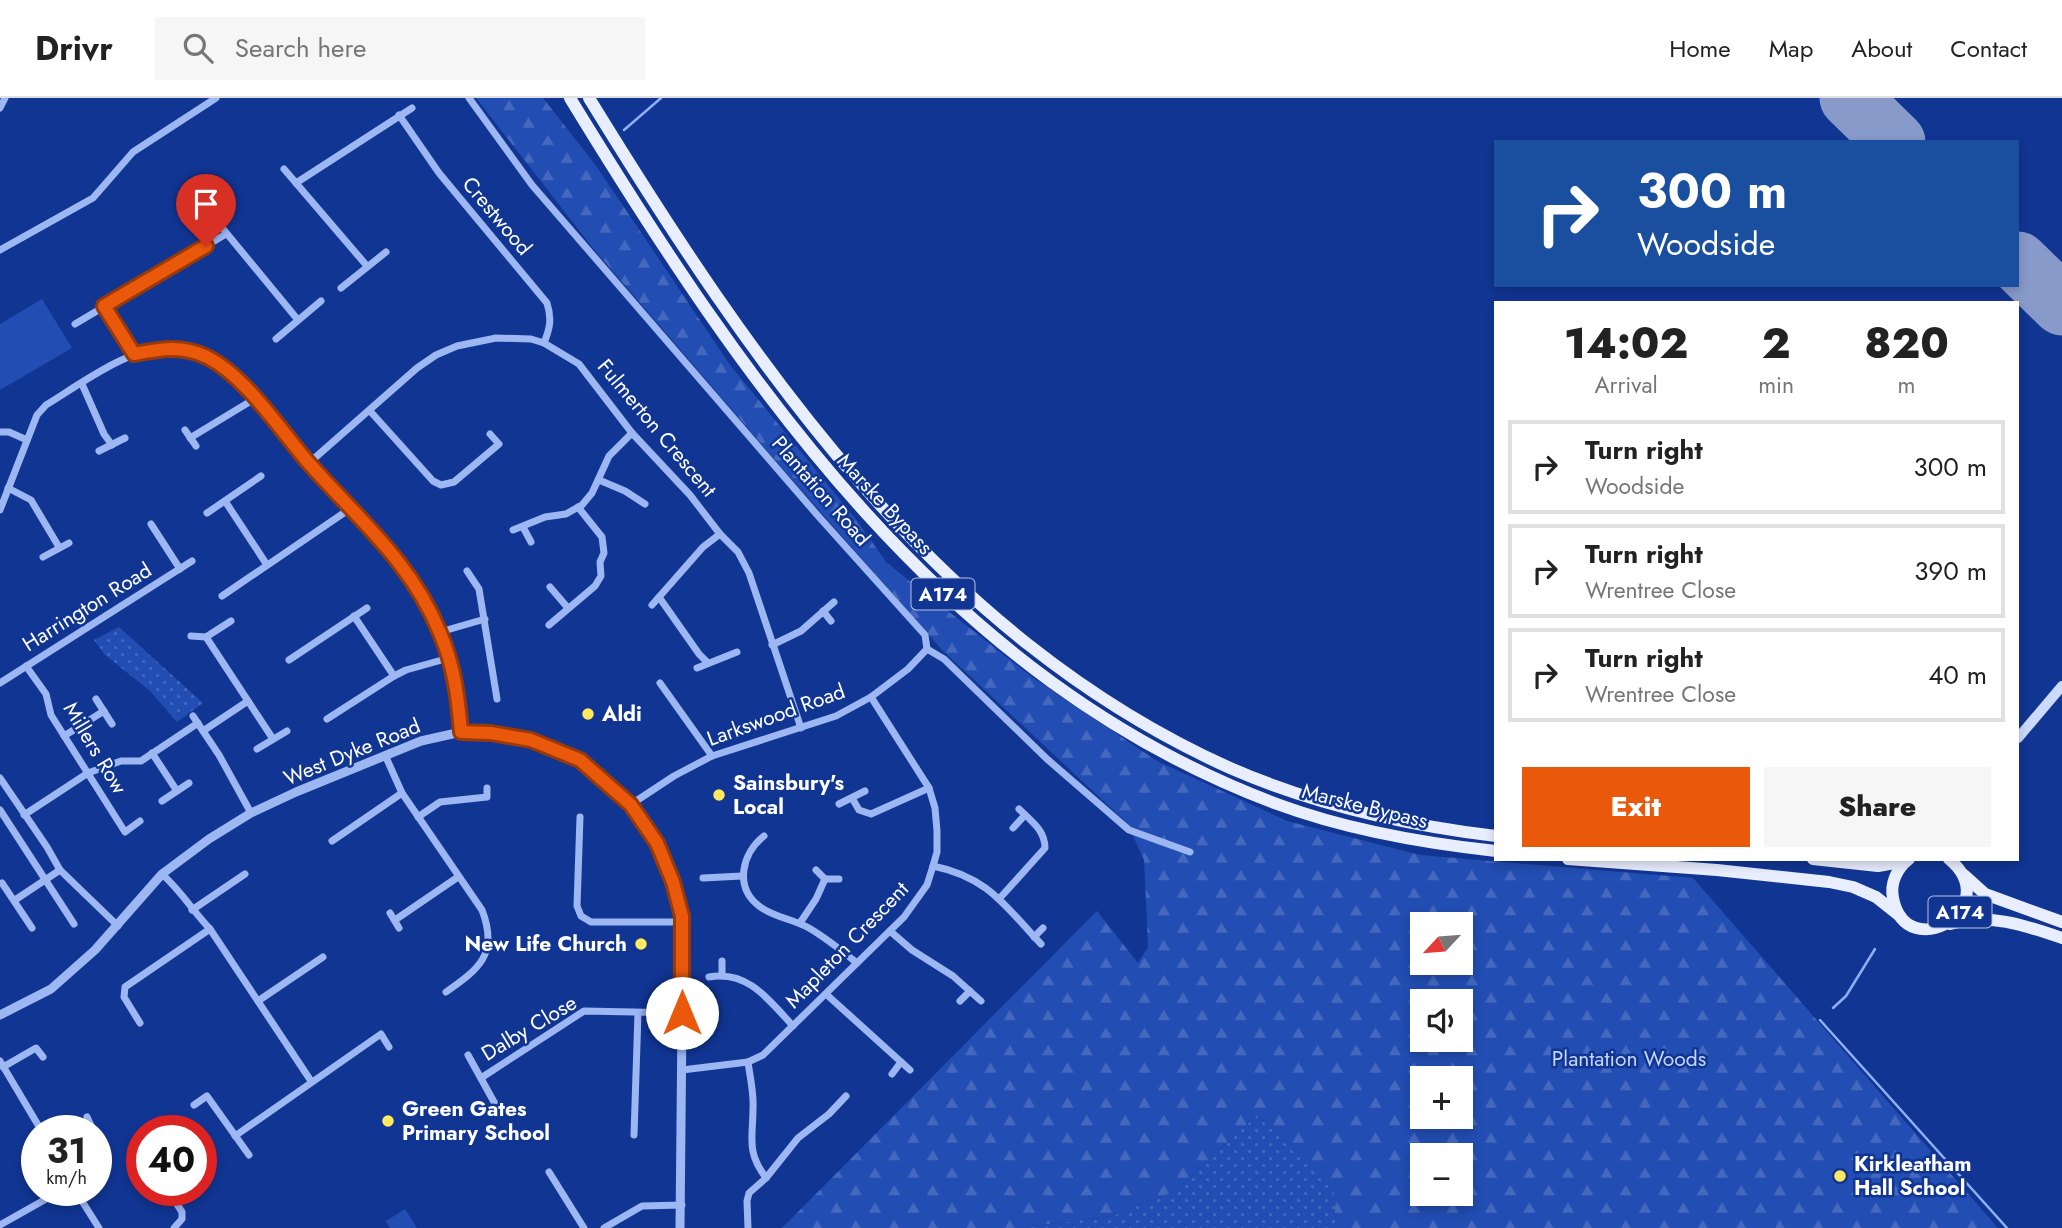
<!DOCTYPE html>
<meta charset="utf-8">
<style>
body{margin:0;font-family:Jost,sans-serif;background:#f6f6f6;color:#222;height:100vh;display:flex;flex-direction:column;font-size:26px;white-space:nowrap}
*{box-sizing:border-box;margin:0}
p{font-size:23px;color:#767676}
.icon{flex:none;width:38px;height:38px;fill:none;stroke:currentColor;stroke-width:2;stroke-linecap:round;stroke-linejoin:round}
.map{position:relative;flex:1;overflow:hidden}
.panel{position:absolute;left:1494px;top:203px;width:525px;height:560px;display:flex;flex-direction:column;background:#fff;border-radius:0px;box-shadow:0 4px 10px #0003}
.panel>*{flex:none}
.guide{position:absolute;left:1494px;top:42px;width:525px;height:147px;border-radius:0px;box-shadow:0 4px 10px #0003;background:#1a4fa0;color:#fff;overflow:hidden}
.needle{width:46px;rotate:244deg}
.fabs{position:absolute;left:1410px;top:814px;display:grid;gap:14px}
.fabs a{display:grid;place-items:center;width:63px;height:63px;border-radius:0px;background:#fff;box-shadow:0 4px 10px #0003;font-size:35px}
.speed{position:absolute;left:21px;top:1017px;display:flex;gap:14px;font-size:35px;font-weight:700;text-align:center}
.speed>*{display:grid;place-content:center;width:91px;height:91px;border-radius:50%;background:#fff;box-shadow:0 4px 10px #0003;line-height:1}
.speed small{font-size:18px;font-weight:400}
.speed .limit{border:10px solid #d22;background:#fff;color:#111}
.pin{position:absolute;display:grid;place-items:center;width:60px;height:60px;color:#fff;margin:-72px -30px;border-radius:50% 50% 50% 0;rotate:-45deg;box-shadow:0 0 7px #0007}
.pin .icon{rotate:45deg}
.me{position:absolute;width:77px;margin:-38px;rotate:0deg;stroke-linejoin:round;filter:drop-shadow(0 0 5px #0008)}
.turn{display:flex;align-items:center;gap:24px;height:147px;padding:0 28px;font-size:32px}
.turn .icon{width:91px;height:91px;stroke-width:2.5}
.turn b{display:block;font-size:49px;line-height:60px}
.eta{display:flex;justify-content:space-evenly;align-items:center;height:119px;text-align:center}
.eta b{font-size:42px;font-weight:800;line-height:49px}
.button{display:flex;gap:14px;margin-top:auto;padding:14px 28px}
.button a{flex:1;height:80px;border-radius:0px;background:#ea580c;color:#fff;font-size:28px;font-weight:800;line-height:80px;text-align:center}
.button a+a{background:#f6f6f6;color:#222}
ul{padding:0;list-style:none}
li{display:flex;align-items:center;gap:21px;height:94px;margin:0 14px 10px;padding:0 14px;border:4px solid #e0e0e0;border-radius:0px}
li div{flex:1}
li b{display:block;font-size:26px}
li em{font-style:normal}
header{display:flex;align-items:center;gap:42px;box-sizing:border-box;height:98px;padding:0 35px;background:#fff;border-bottom:2px solid #e0e0e0}
header strong{font-size:33px}
nav{display:flex;gap:38px;margin-inline-start:auto;font-size:24px}
.search{width:490px;height:63px;background:#f6f6f6;display:flex;align-items:center;gap:18px;box-sizing:border-box;padding:0 24px;border-radius:0px;color:#767676;font-size:26px}
.map>svg:first-child{display:block}
.grass{fill:url(#grass-dots)}
.forest{fill:url(#forest-firs);fill-rule:evenodd}
.pitch{fill:#224db2}
.lines{fill:none;stroke-linecap:round;stroke-linejoin:round}
.stream{stroke:#8eaff7;stroke-width:2.5}
.runway{stroke:#889ac9;stroke-width:61}
.minor{stroke:#9db7f3;stroke-width:7}
.tertiary{stroke:#9db7f3;stroke-width:9}
.secondary{stroke:#ccdafd;stroke-width:10}
.primary{stroke:#e9eeff;stroke-width:12}
.route-casing{stroke:#983908;stroke-width:18}
.route{stroke:#ea580c;stroke-width:12}
.poi-dot{fill:#ffea5f;stroke:#113593;stroke-width:2.5}
.labels{text-anchor:middle;dominant-baseline:central;stroke-width:5;stroke-linejoin:round;paint-order:stroke}
.shield{fill:#113593;stroke:#b8c2df;stroke-width:2}
.shield-label{font-size:19px;font-weight:bold;fill:#fff}
.street-label{font-size:21px;fill:#fff;stroke:#113593}
.poi-label{font-size:21px;font-weight:bold;fill:#fff;stroke:#113593;text-anchor:start}
.park-label{font-size:21px;fill:#c5d6fd;stroke:#113593}
</style>
<header>
<strong>Drivr</strong>
<div class="search"><svg class="icon" aria-label="search" viewBox="0 0 24 24"><circle cx="10" cy="10" r="6"/><path d="M15 15l6 6"/></svg>Search here</div>
<nav><a>Home</a><a>Map</a><a>About</a><a>Contact</a></nav>
</header>
<div class="map">
<svg width="2062" height="1130" viewBox="0 0 2062 1130">
<defs>
<pattern id="grass-dots" width="8" height="8" patternUnits="userSpaceOnUse" patternTransform="scale(1.75)"><rect width="8" height="8" fill="#224db2"/><path d="M2 2h.1M6 6h.1" fill="none" stroke="#4368be" stroke-width="1.8" stroke-linecap="round"/></pattern>
<pattern id="forest-firs" width="22" height="20" patternUnits="userSpaceOnUse" patternTransform="scale(1.75)"><rect width="22" height="20" fill="#224db2"/><path d="M5 1l3.5 6h-7zM16 11l3.5 6h-7z" fill="#4368be"/></pattern>
</defs>
<rect width="100%" height="100%" fill="#113593"/>
<g class="grass">
<path d="M119 529 203 605 177 624 150 593 104 556 94 542Z"/>
<path d="M1257 1017 1334 1083 1336 1130H1015L1112 1118 1177 1092Z"/>
</g>
<path class="forest" d="M476 0H543L597 69 730 267 855 420 887 465 1032 579 1157 663 1287 723 1420 757 1693 780 1998 1130H1336L1333 1083 1257 1017 1177 1092 1112 1118 1015 1130H782L1097 813 1138 865 1148 849 1144 762 1127 725 943 553 782 370 592 149ZM1423 826H1461V864H1423ZM1423 903H1461V942H1423ZM1423 980H1461V1018H1423ZM1423 1057H1461V1096H1423Z"/>
<g class="pitch">
<path d="M42 201 72 250 0 292V226Z"/>
<path d="M405 1111 417 1130H390L386 1123Z"/>
</g>
<g class="lines">
<g class="stream">
<path d="M624 32 661 0"/>
<path d="M1833 910 1846 898 1875 851"/>
<path d="M1820 922 2007 1130"/>
</g>
<g class="runway">
<path d="M1850 0 1895 44"/>
<path d="M2018 164 2062 207"/>
</g>
<g class="minor">
<path d="M469 0 532 87 819 419 925 537 927 551"/>
<path d="M0 10 5 0"/>
<path d="M399 17 439 75 547 205C552 221 550 230 544 245"/>
<path d="M284 71 367 168"/>
<path d="M296 85 412 10"/>
<path d="M214 120 298 222"/>
<path d="M0 152 93 100 133 54 216 0"/>
<path d="M341 190 386 154"/>
<path d="M104 208 134 256"/>
<path d="M75 226 226 136"/>
<path d="M276 241 321 203"/>
<path d="M82 286 104 336 112 347"/>
<path d="M370 313 433 383 441 387 454 384 499 346 490 336"/>
<path d="M185 332 196 348"/>
<path d="M0 334H9L27 342"/>
<path d="M190 340 256 300"/>
<path d="M99 353 125 340"/>
<path d="M309 365 417 270 436 257 457 248 496 240 531 241 544 245 579 266 632 335 690 397 720 436 738 454 749 475 801 630"/>
<path d="M599 382 625 393 645 406"/>
<path d="M8 390 31 402 59 449"/>
<path d="M225 403 267 467"/>
<path d="M0 412 37 317 46 307C79 287 136 244 175 250 197 253 215 263 232 277 262 301 283 336 308 364 345 406 393 443 419 493 436 524 451 556 458 591 460 605 460 620 461 634"/>
<path d="M207 415 261 378"/>
<path d="M151 426 180 471"/>
<path d="M523 429 531 444"/>
<path d="M513 432 545 419 566 416 582 407 592 395 609 358 632 335"/>
<path d="M43 459 69 445"/>
<path d="M467 473 479 491 497 601"/>
<path d="M550 489 568 510"/>
<path d="M222 498 351 410"/>
<path d="M659 499 699 556 708 565"/>
<path d="M652 507 703 449 720 436"/>
<path d="M823 513 831 523"/>
<path d="M354 518 394 578"/>
<path d="M549 527 595 488 601 478 600 464 604 455 602 439 578 409"/>
<path d="M440 534 485 521"/>
<path d="M191 538 206 539 231 523"/>
<path d="M206 539 273 641"/>
<path d="M772 547 801 533 834 504"/>
<path d="M927 551 944 561 1047 661 1129 732 1190 754"/>
<path d="M289 562 367 510"/>
<path d="M26 568 46 596 51 617 125 734 140 723"/>
<path d="M697 570 737 554"/>
<path d="M0 585 192 463"/>
<path d="M660 585 712 658"/>
<path d="M96 601 112 626"/>
<path d="M193 618 219 657 251 715"/>
<path d="M327 621 394 578 406 572 449 560"/>
<path d="M203 633 248 603"/>
<path d="M64 638 104 613"/>
<path d="M257 651 287 633"/>
<path d="M152 655 177 693"/>
<path d="M385 657 402 695 482 812C499 856 479 871 446 894"/>
<path d="M0 680 47 749 60 772 118 828"/>
<path d="M852 700 859 712 871 716 929 690"/>
<path d="M162 703 189 685"/>
<path d="M839 706 865 693"/>
<path d="M630 707 674 678 712 658 836 618 871 599 908 571 927 551"/>
<path d="M0 712 74 826"/>
<path d="M24 717 88 675 121 663H141L198 625"/>
<path d="M418 719 440 704 487 699V690"/>
<path d="M580 719 577 808 581 818 591 824H682"/>
<path d="M1013 730 1025 717"/>
<path d="M764 738C742 755 734 789 759 808 773 819 793 821 809 830 826 840 841 852 857 865"/>
<path d="M332 743 402 695"/>
<path d="M933 768C988 779 1005 808 1041 846"/>
<path d="M816 772 825 781H839"/>
<path d="M162 776C181 793 193 813 210 831L311 983"/>
<path d="M703 780 742 778"/>
<path d="M2 785 32 830"/>
<path d="M999 801 1045 750C1045 732 1031 723 1019 711"/>
<path d="M15 802 60 772"/>
<path d="M192 812 245 776"/>
<path d="M390 815 399 830"/>
<path d="M395 822 458 779"/>
<path d="M800 825 816 801 825 781"/>
<path d="M890 833 912 852 953 878 981 903"/>
<path d="M1034 839 1043 830"/>
<path d="M722 863V876"/>
<path d="M709 879C748 872 769 902 793 928"/>
<path d="M826 896 910 972"/>
<path d="M258 903 323 859"/>
<path d="M960 903 970 893"/>
<path d="M140 925 124 899 125 889 210 831"/>
<path d="M468 957 499 1013"/>
<path d="M0 963 41 1032"/>
<path d="M748 964C750 979 754 995 753 1010 753 1040 746 1053 766 1080"/>
<path d="M3 969 36 950 43 959"/>
<path d="M682 972 748 964 763 957 904 819 927 787 933 768 937 754V733L935 710 929 690 871 599"/>
<path d="M892 976 901 964"/>
<path d="M481 980 584 913 682 915"/>
<path d="M194 1007 207 998 249 1057"/>
<path d="M87 1019 93 1032"/>
<path d="M634 1037 638 915"/>
<path d="M235 1038 381 936 389 949"/>
<path d="M549 1074 584 1130"/>
<path d="M75 1092 99 1130"/>
<path d="M168 1092 182 1114V1121L174 1130"/>
<path d="M0 1127 62 1092"/>
<path d="M604 1130 642 1108 682 1107"/>
<path d="M748 1130 747 1103 749 1095 766 1080 798 1040 829 1016 846 998"/>
</g>
<path class="tertiary" d="M0 917 51 891 95 852 162 776 209 741 251 715 296 694 421 643 461 634 491 635 531 642 580 662 630 707 657 745 673 784 683 818 680 1130"/>
<path class="secondary" d="M2018 640 2062 588"/>
<g class="primary">
<path d="M570 0C746 288 947 583 1277 706 1347 732 1422 745 1496 753"/>
<path d="M589 0C752 265 936 538 1230 670 1315 707 1405 727 1496 738"/>
<path d="M1568 761 1717 772 1829 784 1853 789 1876 799 1900 818"/>
<path d="M1813 761 1878 768 1906 763"/>
<path d="M1909 761C1897 770 1890 785 1893 800 1906 869 2007 809 1949 761"/>
<path d="M1964 777 1985 796 2062 824"/>
<path d="M1950 826C1990 815 2024 827 2062 840"/>
</g>
</g>
<g class="lines">
<defs>
<path id="route" d="M206 148 104 208 134 256C161 251 181 247 207 259 245 278 279 330 307 363 356 419 411 463 440 535 454 567 458 599 461 634L491 635 531 642 580 662 631 707 657 745 673 784 682 818V915"/>
</defs>
<use href="#route" class="route-casing"/>
<use href="#route" class="route"/>
</g>
<g class="poi-dot">
<circle cx="588" cy="616" r="7"/>
<circle cx="719" cy="697" r="7"/>
<circle cx="641" cy="846" r="7"/>
<circle cx="388" cy="1023" r="7"/>
<circle cx="1840" cy="1078" r="7"/>
</g>
<g class="labels">
<g class="shield">
<rect x="911.5" y="480.5" width="63" height="31" rx="5"/>
<rect x="1928.5" y="798.5" width="63" height="31" rx="5"/>
</g>
<g class="shield-label">
<text x="943" y="496">A174</text>
<text x="1960" y="814">A174</text>
</g>
<g class="street-label">
<text transform="translate(497 118) rotate(50)">Crestwood</text>
<text transform="translate(657 330) rotate(50)">Fulmerton Crescent</text>
<text transform="translate(821 393) rotate(49)">Plantation Road</text>
<text transform="translate(885 406) rotate(47)">Marske Bypass</text>
<text transform="translate(87 509) rotate(-32)">Harrington Road</text>
<text transform="translate(776 617) rotate(-20)">Larkswood Road</text>
<text transform="translate(95 650) rotate(59)">Millers Row</text>
<text transform="translate(352 654) rotate(-22)">West Dyke Road</text>
<text transform="translate(1365 708) rotate(14)">Marske Bypass</text>
<text transform="translate(847 847) rotate(-46)">Mapleton Crescent</text>
<text transform="translate(529 930) rotate(-31)">Dalby Close</text>
</g>
<g class="poi-label">
<text x="602" y="616">Aldi</text>
<text x="733" y="685">Sainsbury's<tspan x="733" dy="24">Local</tspan></text>
<text x="627" y="846" text-anchor="end">New Life Church</text>
<text x="402" y="1011">Green Gates<tspan x="402" dy="24">Primary School</tspan></text>
<text x="1854" y="1066">Kirkleatham<tspan x="1854" dy="24">Hall School</tspan></text>
</g>
<g class="park-label">
<text x="1629" y="961">Plantation Woods</text>
</g>
</g>
</svg>
<div class="fabs">
<a><svg class="needle" viewBox="-14 -14 28 28"><path d="M0-13l5 13h-10z" fill="#e53935"/><path d="M0 13l5-13h-10z" fill="#767676"/></svg></a>
<a><svg class="icon" aria-label="sound" viewBox="0 0 24 24"><path d="M4 9h4l5-4v14l-5-4H4zM17 9q2 3 0 6"/></svg></a>
<a>+</a>
<a>−</a>
</div>
<div class="speed"><div>31<small>km/h</small></div><div class="limit">40</div></div>
<div class="pin" style="left:206px;top:148px;background:#d93025"><svg class="icon" aria-label="arrive" viewBox="0 0 24 24"><path d="M6 21V4h12l-3 4 3 4H6"/></svg></div>
<svg class="me" style="left:682px;top:915px" viewBox="-20 -20 40 40"><circle r="19" fill="#fff"/><path d="M0-13L10 11 0 6-10 11z" fill="#ea580c"/></svg>
<div class="guide">
<div class="turn"><svg class="icon" aria-label="right" viewBox="0 0 24 24"><path d="M7 20v-9h11M14 6l5 5-5 5"/></svg><div><b>300 m</b>Woodside</div></div>
</div>
<section class="panel">
<div class="eta">
<div><b>14:02</b><p>Arrival</p></div>
<div><b>2</b><p>min</p></div>
<div><b>820</b><p>m</p></div>
</div>
<ul>
<li><svg class="icon" aria-label="right" viewBox="0 0 24 24"><path d="M7 20v-9h11M14 6l5 5-5 5"/></svg><div><b>Turn right</b><p>Woodside</p></div><em>300 m</em></li>
<li><svg class="icon" aria-label="right" viewBox="0 0 24 24"><path d="M7 20v-9h11M14 6l5 5-5 5"/></svg><div><b>Turn right</b><p>Wrentree Close</p></div><em>390 m</em></li>
<li><svg class="icon" aria-label="right" viewBox="0 0 24 24"><path d="M7 20v-9h11M14 6l5 5-5 5"/></svg><div><b>Turn right</b><p>Wrentree Close</p></div><em>40 m</em></li>
</ul>
<div class="button"><a>Exit</a><a>Share</a></div>
</section>
</div>
